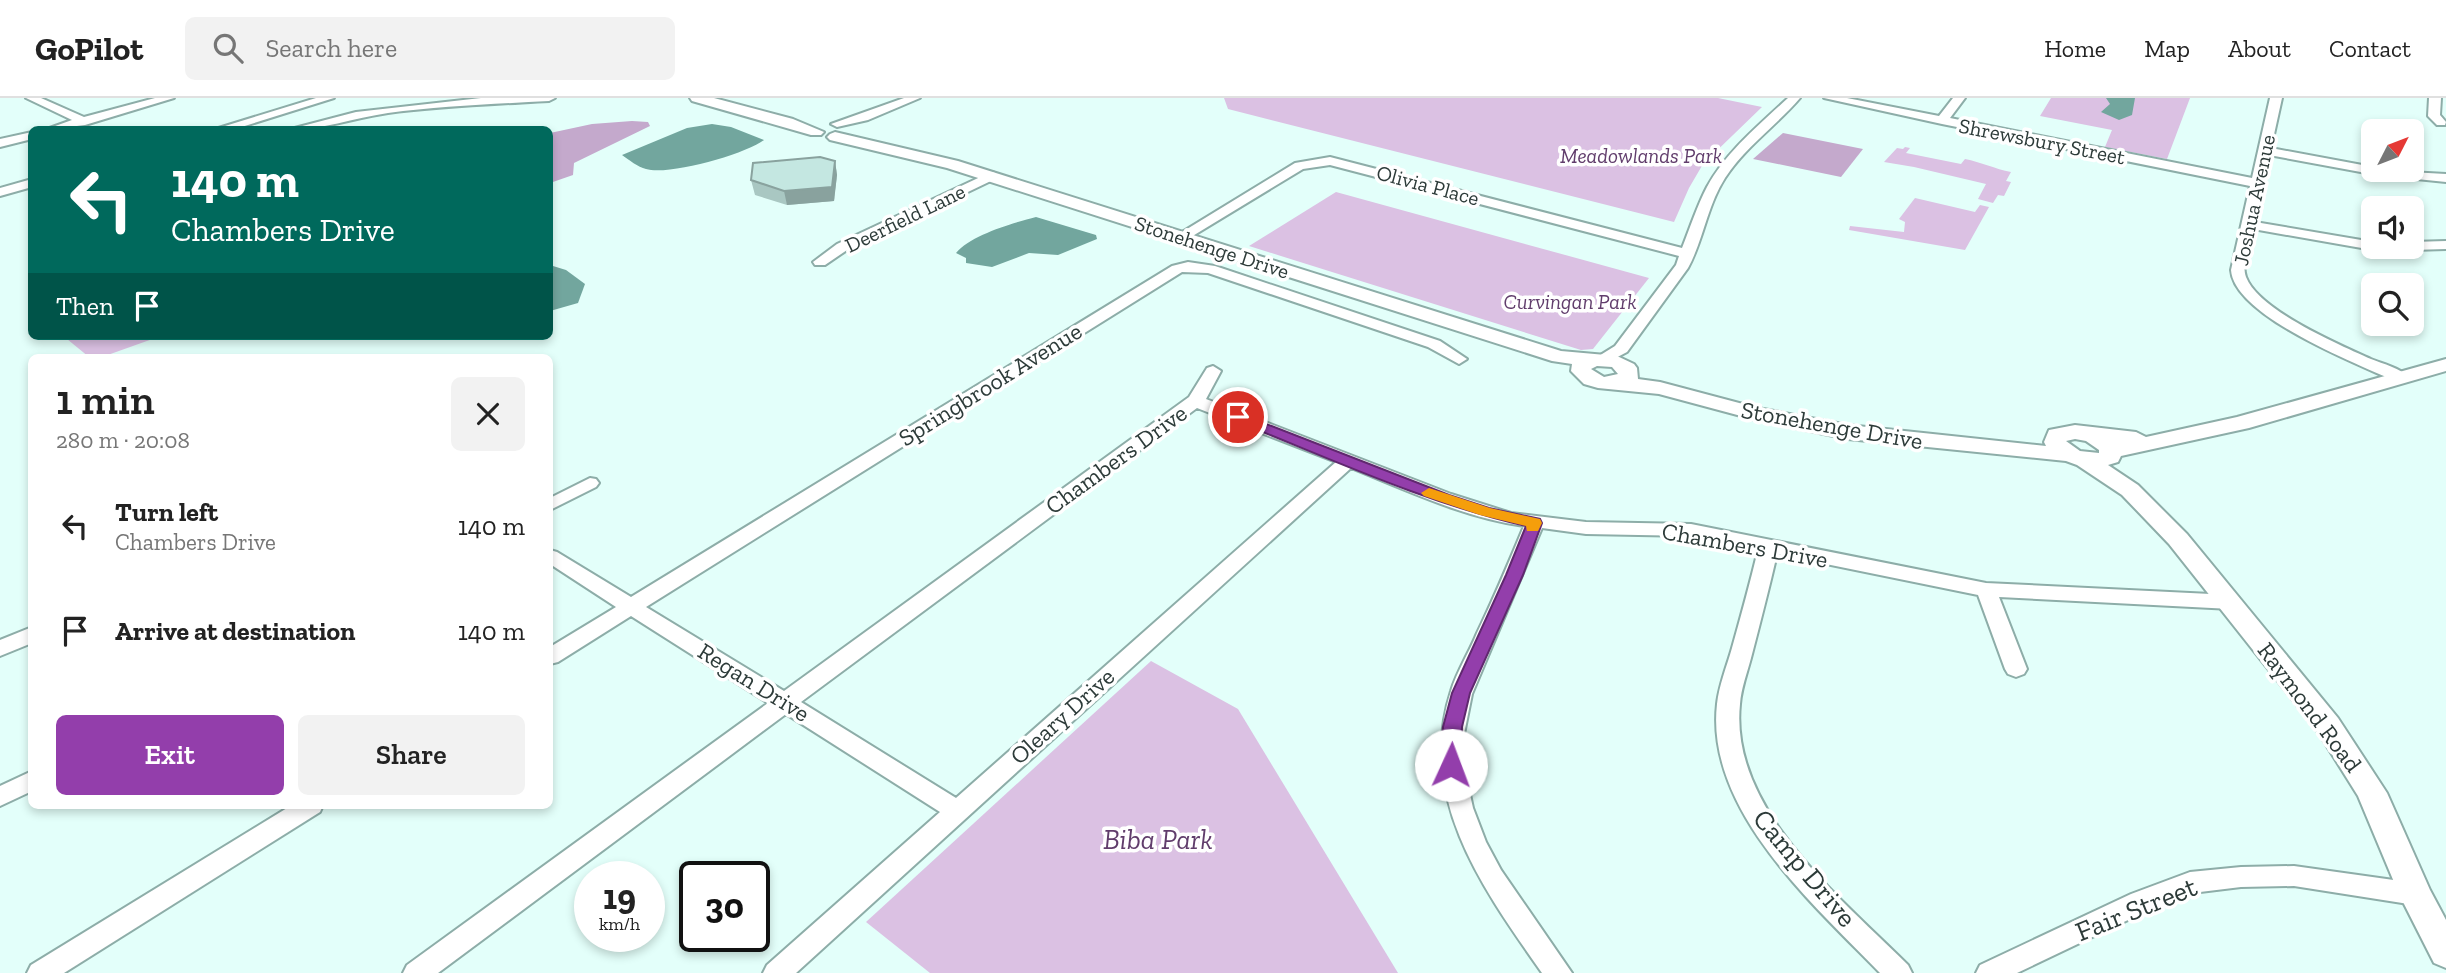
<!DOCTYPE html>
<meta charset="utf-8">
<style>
body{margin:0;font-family:"Zilla Slab",serif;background:#f2f2f2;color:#222;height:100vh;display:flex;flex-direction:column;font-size:26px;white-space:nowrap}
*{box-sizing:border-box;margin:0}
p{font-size:23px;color:#767676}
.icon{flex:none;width:38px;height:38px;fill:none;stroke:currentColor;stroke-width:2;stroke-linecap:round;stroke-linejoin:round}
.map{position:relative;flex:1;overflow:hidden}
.side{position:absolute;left:28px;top:256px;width:525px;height:455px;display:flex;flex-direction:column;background:#fff;border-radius:10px;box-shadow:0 4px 10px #0003}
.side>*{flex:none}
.top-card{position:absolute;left:28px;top:28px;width:525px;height:214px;border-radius:10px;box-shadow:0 4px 10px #0003;background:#00695c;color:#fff;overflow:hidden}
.needle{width:46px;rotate:48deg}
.fabs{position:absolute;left:2361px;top:21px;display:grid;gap:14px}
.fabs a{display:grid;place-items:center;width:63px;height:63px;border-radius:10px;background:#fff;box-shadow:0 4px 10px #0003;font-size:35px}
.speed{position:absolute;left:574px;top:763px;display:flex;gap:14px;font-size:35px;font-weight:700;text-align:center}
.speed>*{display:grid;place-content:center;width:91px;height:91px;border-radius:50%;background:#fff;box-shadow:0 4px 10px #0003;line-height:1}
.speed small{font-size:18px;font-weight:400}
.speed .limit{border:4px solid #111;border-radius:10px;background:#fff;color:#111}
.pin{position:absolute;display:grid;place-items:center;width:60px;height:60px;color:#fff;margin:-30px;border:4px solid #fff;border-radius:50%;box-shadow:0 2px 7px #0007}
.me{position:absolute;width:77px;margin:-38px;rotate:2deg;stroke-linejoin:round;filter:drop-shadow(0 0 5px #0008)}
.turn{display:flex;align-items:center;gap:24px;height:147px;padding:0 28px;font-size:32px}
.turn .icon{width:91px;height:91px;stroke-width:2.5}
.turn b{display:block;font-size:49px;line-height:60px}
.then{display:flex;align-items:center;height:66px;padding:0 28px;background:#0003;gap:14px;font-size:26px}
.round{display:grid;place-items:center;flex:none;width:74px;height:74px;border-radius:10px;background:#f2f2f2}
.head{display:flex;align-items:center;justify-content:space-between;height:119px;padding:0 28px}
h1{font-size:42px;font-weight:600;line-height:52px}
.cta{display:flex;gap:14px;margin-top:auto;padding:14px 28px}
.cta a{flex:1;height:80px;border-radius:10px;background:#933eab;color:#fff;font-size:28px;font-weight:600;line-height:80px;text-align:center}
.cta a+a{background:#f2f2f2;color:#222}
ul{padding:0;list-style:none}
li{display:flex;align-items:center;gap:21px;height:105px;padding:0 28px}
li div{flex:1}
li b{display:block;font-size:26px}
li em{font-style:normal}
header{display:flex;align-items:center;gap:42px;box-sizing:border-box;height:98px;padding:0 35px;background:#fff;border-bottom:2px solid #e0e0e0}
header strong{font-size:33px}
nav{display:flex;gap:38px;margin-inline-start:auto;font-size:24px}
.search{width:490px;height:63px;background:#f2f2f2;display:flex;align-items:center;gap:18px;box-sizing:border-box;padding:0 24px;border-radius:10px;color:#767676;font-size:26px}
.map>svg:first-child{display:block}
.green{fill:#dbc1e3}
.forest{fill:#c4a9cc}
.water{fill:#72a69e}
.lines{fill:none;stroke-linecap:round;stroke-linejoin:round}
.minor-casing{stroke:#8dada8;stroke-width:4}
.tertiary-casing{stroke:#8dada8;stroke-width:4}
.minor{fill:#fff;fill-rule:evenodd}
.tertiary{fill:#fff;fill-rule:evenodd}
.wall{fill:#a9c7c2}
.shaded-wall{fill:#89a29e}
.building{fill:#c4e7e1;stroke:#89a29e;stroke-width:2}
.route{fill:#933eab;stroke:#60286f;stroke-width:2}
.slow{fill:#f59e0b}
.labels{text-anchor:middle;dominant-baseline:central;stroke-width:7;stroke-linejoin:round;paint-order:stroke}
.far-street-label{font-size:21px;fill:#2d3b39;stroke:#fff}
.far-park-label{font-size:21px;font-style:italic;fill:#613d6c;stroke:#fff}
.street-label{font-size:24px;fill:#2d3b39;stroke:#fff}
.near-park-label{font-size:28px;font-style:italic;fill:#613d6c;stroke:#fff}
.near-street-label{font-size:28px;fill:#2d3b39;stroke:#fff}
</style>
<header>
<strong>GoPilot</strong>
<div class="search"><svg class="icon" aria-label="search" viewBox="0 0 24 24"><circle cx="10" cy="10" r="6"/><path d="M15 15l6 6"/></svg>Search here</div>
<nav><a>Home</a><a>Map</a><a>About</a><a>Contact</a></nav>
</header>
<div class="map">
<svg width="2446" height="875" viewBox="0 0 2446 875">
<rect width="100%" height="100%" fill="#e3fffa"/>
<g class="green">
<path d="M1224 0H1718L1762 9 1703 66 1689 90 1674 124 1228 11Z"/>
<path d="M2051 0H2190L2167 61 2105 49 2112 32 2040 18Z"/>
<path d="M1905 49 1910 50 1906 55 1961 66 1965 61C1981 64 1995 71 2011 74L2006 83 2011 84 2004 98 1998 97 1993 105 1978 101 1986 86 1914 69 1884 64 1897 50 1903 51Z"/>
<path d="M1336 94 1649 180 1593 251 1581 252 1249 148Z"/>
<path d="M1915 100 1975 114 1980 107 1989 109 1965 152 1849 132 1850 128 1904 134 1905 124 1899 121Z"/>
<path d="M75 238H161L102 259H89L67 241Z"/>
<path d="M1151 563 1238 611 1398 875H930L866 824Z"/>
</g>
<g class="forest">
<path d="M632 23 648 24 650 28 574 65 573 77 550 85V35L592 26Z"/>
<path d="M1783 35 1863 51 1841 79 1753 61Z"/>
</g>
<g class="water">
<path d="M2106 0H2135L2132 17 2119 22 2101 14 2110 6Z"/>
<path d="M712 26 731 29 764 42C746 56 668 78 646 71 638 69 629 62 622 57L687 30Z"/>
<path d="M1036 119 1096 137 1097 141 1058 157 1029 155 992 169 966 165V160L956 155C971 137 1013 125 1036 119Z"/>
<path d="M553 168 566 172 585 186 578 205 550 213V173Z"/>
</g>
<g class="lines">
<defs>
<g id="minor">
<path d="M26 0H41L84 19 155 0H174L85 27 44 32 72 22Z"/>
<path d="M316 0H334L232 32H212Z"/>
<path d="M481 0H555L549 3C495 6 441 8 388 15 354 20 321 32 287 32L356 14Z"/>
<path d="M904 0H920L868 22 837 29 831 26Z"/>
<path d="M1788 0H1800C1776 28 1745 49 1725 80 1707 108 1703 143 1688 170L1627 254 1608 264H1596L1594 261 1615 248 1676 167 1679 158 1330 67 1303 71 1186 142H1176L1174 139 1295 65 1330 59 1682 150C1690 130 1697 108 1707 89 1726 54 1759 27 1788 0Z"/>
<path d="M1824 0H1847L1939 18 1953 0H1965L1950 20 2252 80 2270 0H2282L2271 50 2373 69V72L2446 76V84L2377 77 2269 57 2255 124 2373 144V149H2379L2373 152 2253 131C2250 144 2241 166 2246 179 2258 212 2340 247 2371 261 2383 266 2401 270 2409 280L2401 285 2395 283C2357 266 2234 218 2231 172L2250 88 1942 26Z"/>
<path d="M2429 0H2441L2440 17 2446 24 2445 27H2437L2428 18Z"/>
<path d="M32 34V41L0 49V41Z"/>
<path d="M991 74 995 75V81L847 152 825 167H815L813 164 837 146Z"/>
<path d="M32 81V89L0 98V90Z"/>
<path d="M2446 143V151L2412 152 2406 149H2412V144Z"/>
<path d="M1188 164 1215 168 1440 243 1467 261 1459 266 1428 249 1208 175 1182 174 646 509 784 593 1189 299 1207 270 1213 268 1221 273 1206 301 1451 396 1511 415 1586 424 1691 426 1986 485 2231 497 2238 499 2241 504 2238 509 2231 511 1999 499 2027 571 2024 576 2016 579 2008 576 2005 571 1978 497 1777 456C1769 491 1760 525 1751 560 1747 575 1741 591 1740 606 1729 711 1841 800 1908 867L1912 875H1880C1814 807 1705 712 1717 606 1719 587 1727 568 1732 550 1741 518 1750 485 1758 452L1691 438 1586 436 1542 430 1472 596 1464 636 1465 674 1473 710 1486 744 1501 772 1572 875H1542C1484 792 1416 700 1451 593 1457 573 1469 555 1477 535 1494 500 1509 464 1524 428 1465 420 1406 392 1351 370L796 875H763L767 867 940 714 786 616 438 875H403L407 867 768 605 631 518 558 564 550 566V549L616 509 550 466V452L557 454 631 499 1172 168ZM1197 310 1336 364 956 700 801 604Z"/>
<path d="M590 380 596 381 599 385 596 389 550 412V400Z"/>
<path d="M32 529V545L0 558V542Z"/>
<path d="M32 673V693L0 708V688Z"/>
<path d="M292 707H323L320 714 64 875H27L31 867Z"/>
<path d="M2294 768 2415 785 2424 788 2428 796 2424 804 2415 807 2294 788 2241 789 2192 795 2149 812 2017 875H1976L1980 867 2131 796 2190 774 2241 769Z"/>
</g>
<g id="tertiary">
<path d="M690 0H714L793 21 824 34 821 37H811L692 3Z"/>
<path d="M835 34 958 63 1561 253 1617 258 1634 266 1637 270 1638 281 1660 284 1758 310 1848 327 2046 348 2044 344 2049 332 2075 327 2136 334 2146 339 2237 319 2446 261V273L2249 330 2121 358 2118 364 2108 367 2138 387 2187 436 2338 620 2387 695 2430 792 2446 822V870L2434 865 2399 796 2358 698 2318 634 2169 446 2122 397 2077 367 2066 363 1848 341 1756 322 1659 296 1598 290 1584 286 1571 273 1572 266 1552 263 947 70 830 42 827 39 830 36ZM1597 268 1612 269 1618 276 1604 279 1591 271ZM2075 341 2086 343 2099 352V355L2080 353 2066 343Z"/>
</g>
</defs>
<use href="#minor" class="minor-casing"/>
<use href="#tertiary" class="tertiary-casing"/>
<use href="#minor" class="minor"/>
<use href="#tertiary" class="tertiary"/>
</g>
<path class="wall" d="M835 63 837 77 834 103 787 107 755 97 751 82Z"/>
<path class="shaded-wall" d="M835 63 837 77 834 103 787 107 784 93Z"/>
<path class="building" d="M820 59 835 63 832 89 784 93 751 82 753 65Z"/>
<path class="route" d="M1238 315 1449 397 1489 410 1540 421 1542 425 1523 477 1470 595 1462 629 1461 667 1458 672 1451 674 1444 672 1441 667 1443 629 1452 595 1506 477 1526 428C1425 405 1329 360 1233 322L1231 319Z"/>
<path class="slow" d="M1429 390 1490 410 1540 421 1542 425 1538 433H1527L1526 428 1480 417 1424 398 1421 395Z"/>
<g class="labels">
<g class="far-street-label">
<text transform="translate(2042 43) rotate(11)">Shrewsbury Street</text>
<text transform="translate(1428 87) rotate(15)">Olivia Place</text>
<text transform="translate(2254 102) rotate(-78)">Joshua Avenue</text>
<text transform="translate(905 120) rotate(-26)">Deerfield Lane</text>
<text transform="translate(1212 149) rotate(18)">Stonehenge Drive</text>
</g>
<g class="far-park-label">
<text x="1641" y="57">Meadowlands Park</text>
<text x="1570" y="203">Curvingan Park</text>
</g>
<g class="street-label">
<text transform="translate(990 286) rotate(-32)">Springbrook Avenue</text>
<text transform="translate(1832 327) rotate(10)">Stonehenge Drive</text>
<text transform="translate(1116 361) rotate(-36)">Chambers Drive</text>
<text transform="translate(1745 447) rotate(10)">Chambers Drive</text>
<text transform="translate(754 584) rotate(32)">Regan Drive</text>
<text transform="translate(2310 609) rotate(53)">Raymond Road</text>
<text transform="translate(1062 618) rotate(-42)">Oleary Drive</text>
</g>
<g class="near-park-label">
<text x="1158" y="741">Biba Park</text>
</g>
<g class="near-street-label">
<text transform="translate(1805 770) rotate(50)">Camp Drive</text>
<text transform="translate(2136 811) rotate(-22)">Fair Street</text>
</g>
</g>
</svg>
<div class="fabs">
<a><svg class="needle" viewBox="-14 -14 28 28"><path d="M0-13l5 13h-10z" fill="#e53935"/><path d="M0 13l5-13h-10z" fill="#767676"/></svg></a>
<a><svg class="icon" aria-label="sound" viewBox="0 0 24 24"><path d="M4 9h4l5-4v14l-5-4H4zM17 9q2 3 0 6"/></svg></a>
<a><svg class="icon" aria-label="search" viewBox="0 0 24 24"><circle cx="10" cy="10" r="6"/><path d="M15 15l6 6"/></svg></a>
</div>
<div class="speed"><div>19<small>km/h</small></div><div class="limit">30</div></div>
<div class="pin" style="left:1238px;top:319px;background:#d93025"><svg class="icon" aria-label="arrive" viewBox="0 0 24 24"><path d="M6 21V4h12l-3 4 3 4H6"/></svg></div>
<svg class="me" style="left:1451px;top:667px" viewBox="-20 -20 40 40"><circle r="19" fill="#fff"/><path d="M0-13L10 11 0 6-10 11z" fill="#933eab"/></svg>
<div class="top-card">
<div class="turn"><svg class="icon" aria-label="left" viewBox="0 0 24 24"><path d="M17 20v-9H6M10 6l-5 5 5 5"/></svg><div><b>140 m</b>Chambers Drive</div></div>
<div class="then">Then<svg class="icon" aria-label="arrive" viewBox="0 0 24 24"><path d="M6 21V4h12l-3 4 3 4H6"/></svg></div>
</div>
<section class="side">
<div class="head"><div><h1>1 min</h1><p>280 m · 20:08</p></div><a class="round"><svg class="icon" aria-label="close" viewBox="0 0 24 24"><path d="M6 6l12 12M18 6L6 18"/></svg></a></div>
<ul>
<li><svg class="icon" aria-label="left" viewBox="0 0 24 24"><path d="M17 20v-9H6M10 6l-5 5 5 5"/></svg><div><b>Turn left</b><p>Chambers Drive</p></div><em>140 m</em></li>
<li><svg class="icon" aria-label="arrive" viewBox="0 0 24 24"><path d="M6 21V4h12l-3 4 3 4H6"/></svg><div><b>Arrive at destination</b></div><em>140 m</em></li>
</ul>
<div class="cta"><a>Exit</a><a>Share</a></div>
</section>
</div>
